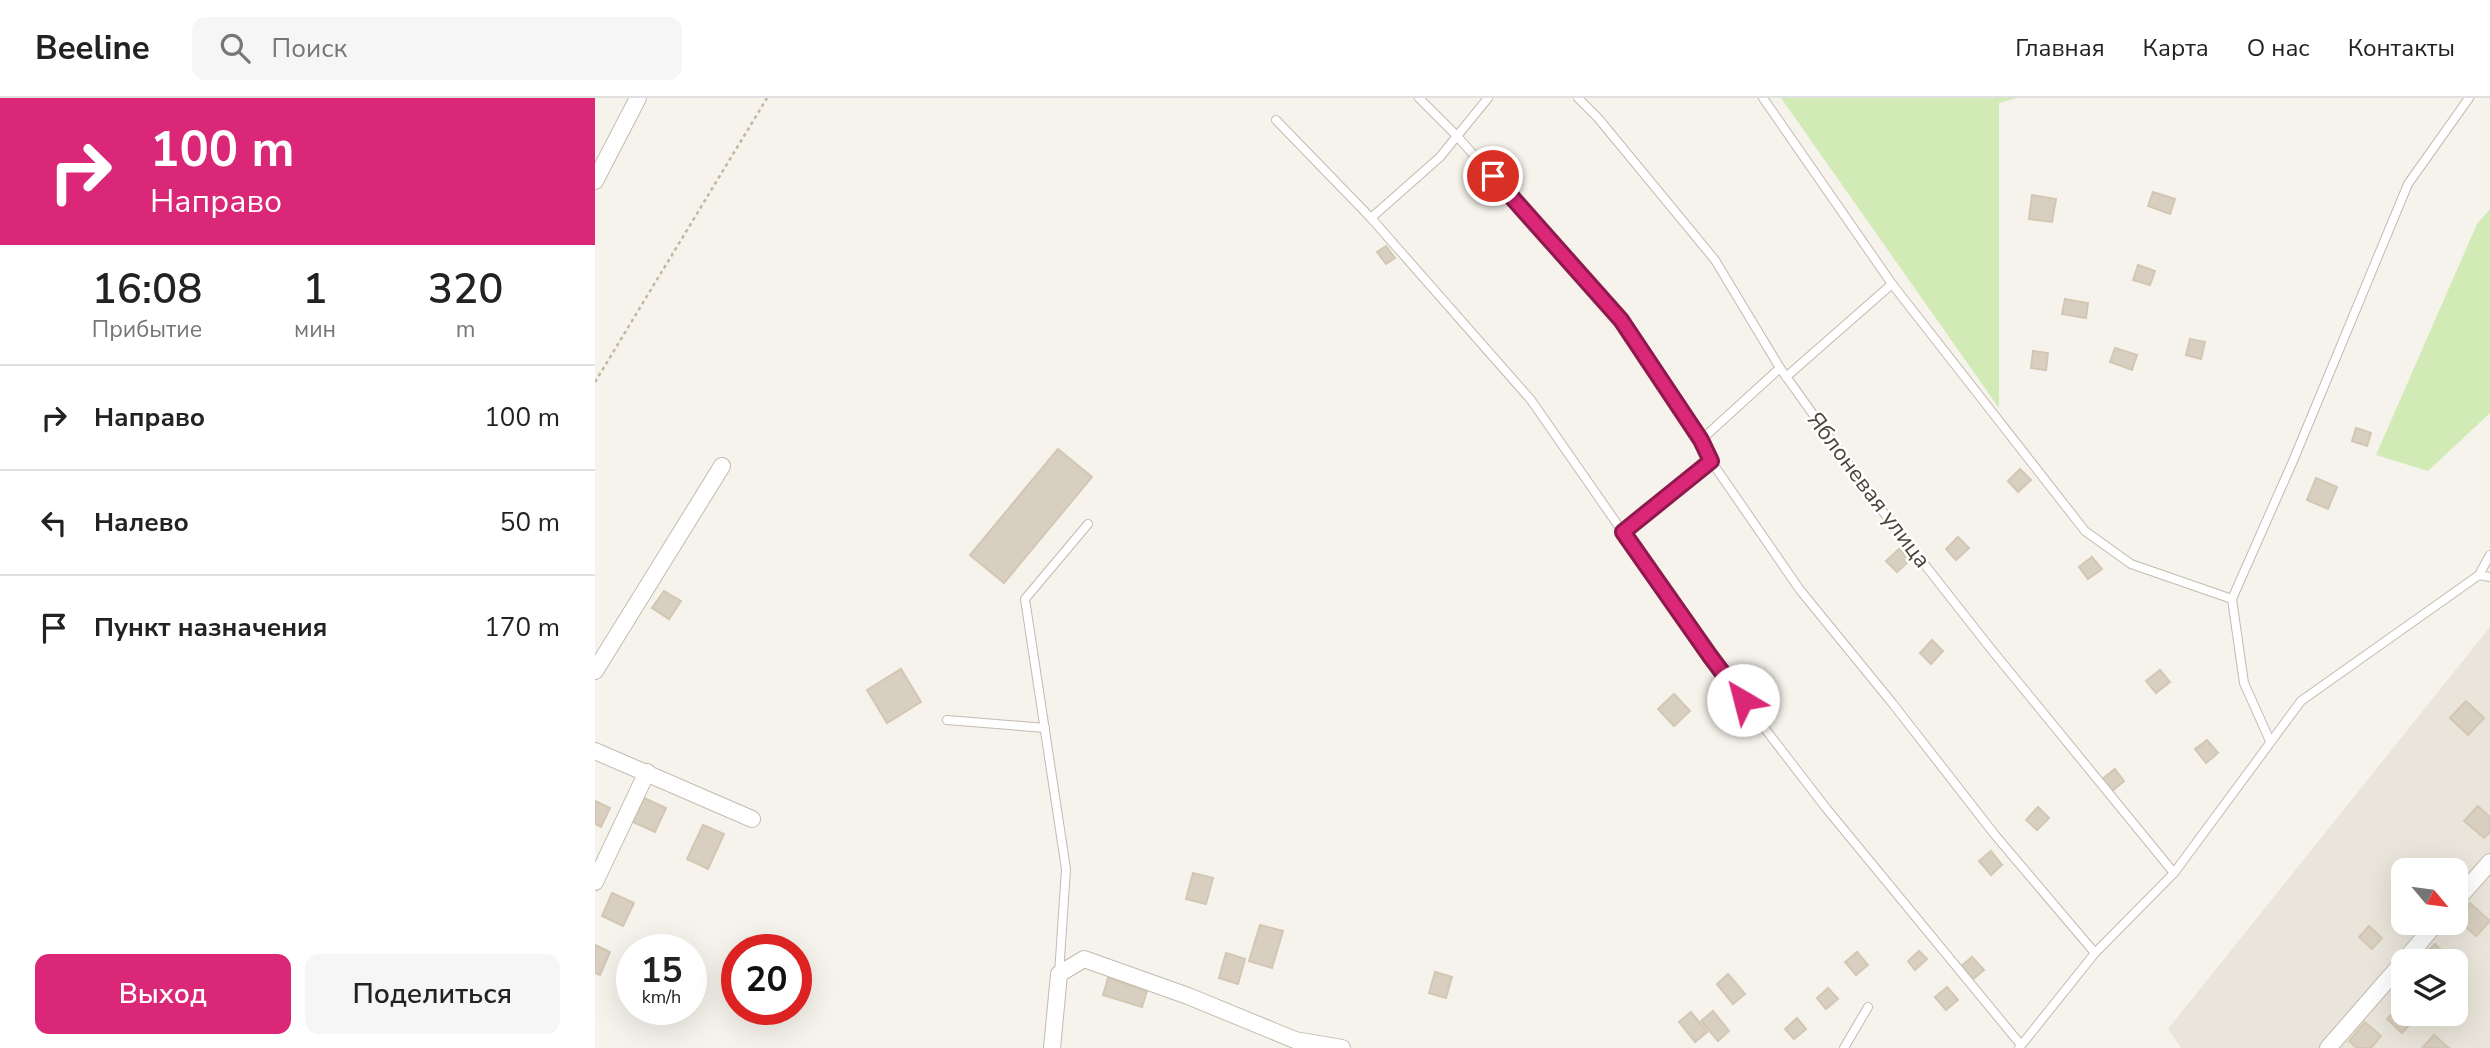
<!DOCTYPE html>
<html lang="ru">
<meta charset="utf-8">
<style>
body{margin:0;font-family:"Nunito Sans",sans-serif;background:#f6f6f6;color:#222;height:100vh;display:flex;flex-direction:column;font-size:26px;white-space:nowrap}
*{box-sizing:border-box;margin:0}
p{font-size:23px;color:#767676}
.icon{flex:none;width:38px;height:38px;fill:none;stroke:currentColor;stroke-width:2;stroke-linecap:round;stroke-linejoin:round}
.map{position:relative;flex:1;overflow:hidden}
.details{display:flex;flex-direction:column;background:#fff;width:595px}
.details>*{flex:none}
.hud{background:#db2777;color:#fff;overflow:hidden}
.needle{width:46px;rotate:119deg}
.fabs{position:absolute;left:1796px;top:760px;display:grid;gap:14px}
.fabs a{display:grid;place-items:center;width:77px;height:77px;border-radius:14px;background:#fff;box-shadow:0 7px 28px #0002;font-size:35px}
.speed{position:absolute;left:21px;top:836px;display:flex;gap:14px;font-size:35px;font-weight:700;text-align:center}
.speed>*{display:grid;place-content:center;width:91px;height:91px;border-radius:50%;background:#fff;box-shadow:0 7px 28px #0002;line-height:1}
.speed small{font-size:18px;font-weight:400}
.speed .limit{border:10px solid #d22;background:#fff;color:#111}
.pin{position:absolute;display:grid;place-items:center;width:60px;height:60px;color:#fff;margin:-30px;border:4px solid #fff;border-radius:50%;box-shadow:0 2px 7px #0007}
.me{position:absolute;width:77px;margin:-38px;rotate:323deg;stroke-linejoin:round;filter:drop-shadow(0 0 5px #0008)}
.turn{display:flex;align-items:center;gap:24px;height:147px;padding:0 35px;font-size:32px}
.turn .icon{width:91px;height:91px;stroke-width:2.5}
.turn b{display:block;font-size:49px;line-height:60px}
.eta{display:flex;justify-content:space-evenly;align-items:center;height:119px;text-align:center}
.eta b{font-size:42px;font-weight:600;line-height:49px}
.action{display:flex;gap:14px;margin-top:auto;padding:14px 35px}
.action a{flex:1;height:80px;border-radius:14px;background:#db2777;color:#fff;font-size:28px;font-weight:600;line-height:80px;text-align:center}
.action a+a{background:#f6f6f6;color:#222}
ul{padding:0;list-style:none}
li{display:flex;align-items:center;gap:21px;height:105px;padding:0 35px;border-top:2px solid #e0e0e0}
li div{flex:1}
li b{display:block;font-size:26px}
li em{font-style:normal}
header{display:flex;align-items:center;gap:42px;box-sizing:border-box;height:98px;padding:0 35px;background:#fff;border-bottom:2px solid #e0e0e0}
header strong{font-size:33px}
nav{display:flex;gap:38px;margin-inline-start:auto;font-size:24px}
.search{width:490px;height:63px;background:#f6f6f6;display:flex;align-items:center;gap:18px;box-sizing:border-box;padding:0 24px;border-radius:14px;color:#767676;font-size:26px}
main{display:flex;flex:1;min-height:0}
.map>svg:first-child{display:block}
.residential{fill:#eae5da;fill-rule:evenodd}
.green{fill:#d2eab5}
.building{fill:#d8cfc1;stroke:#d3c7b4;stroke-width:2}
.lines{fill:none;stroke-linecap:round;stroke-linejoin:round}
.service-casing{stroke:#c2bbae;stroke-width:10}
.minor-casing{stroke:#c2bbae;stroke-width:18}
.path{stroke:#c4b79f;stroke-width:2.5;stroke-dasharray:3.5 3.5;stroke-linecap:butt}
.service{stroke:#fff;stroke-width:8}
.minor{stroke:#fff;stroke-width:16}
.route-casing{stroke:#8e194d;stroke-width:18}
.route{stroke:#db2777;stroke-width:12}
.labels{text-anchor:middle;dominant-baseline:central;stroke-width:5;stroke-linejoin:round;paint-order:stroke}
.street-label{font-size:23px;fill:#4b4439;stroke:#fff}
</style>
<header>
<strong>Beeline</strong>
<div class="search"><svg class="icon" aria-label="search" viewBox="0 0 24 24"><circle cx="10" cy="10" r="6"/><path d="M15 15l6 6"/></svg>Поиск</div>
<nav><a>Главная</a><a>Карта</a><a>О нас</a><a>Контакты</a></nav>
</header>
<main>
<section class="details">
<div class="hud">
<div class="turn"><svg class="icon" aria-label="right" viewBox="0 0 24 24"><path d="M7 20v-9h11M14 6l5 5-5 5"/></svg><div><b>100 m</b>Направо</div></div>
</div>
<div class="eta">
<div><b>16:08</b><p>Прибытие</p></div>
<div><b>1</b><p>мин</p></div>
<div><b>320</b><p>m</p></div>
</div>
<ul>
<li><svg class="icon" aria-label="right" viewBox="0 0 24 24"><path d="M7 20v-9h11M14 6l5 5-5 5"/></svg><div><b>Направо</b></div><em>100 m</em></li>
<li><svg class="icon" aria-label="left" viewBox="0 0 24 24"><path d="M17 20v-9H6M10 6l-5 5 5 5"/></svg><div><b>Налево</b></div><em>50 m</em></li>
<li><svg class="icon" aria-label="arrive" viewBox="0 0 24 24"><path d="M6 21V4h12l-3 4 3 4H6"/></svg><div><b>Пункт назначения</b></div><em>170 m</em></li>
</ul>
<div class="action"><a>Выход</a><a>Поделиться</a></div>
</section>
<div class="map">
<svg width="1895" height="950" viewBox="0 0 1895 950">
<rect width="100%" height="100%" fill="#f6f3ec"/>
<path class="residential" d="M1895 529V950H1586L1573 931ZM1808 772H1860V824H1808ZM1808 863H1860V915H1808Z"/>
<g class="green">
<path d="M1186 0H1422L1404 5V310Z"/>
<path d="M1895 111V315L1833 373 1781 357 1882 126Z"/>
</g>
<g class="building">
<path d="M1558 94 1580 101 1575 116 1553 108Z"/>
<path d="M1437 97 1461 101 1457 124 1434 121Z"/>
<path d="M791 148 800 160 791 166 782 154Z"/>
<path d="M1543 167 1560 173 1555 187 1538 182Z"/>
<path d="M1470 201 1493 205 1491 220 1467 216Z"/>
<path d="M1595 241 1610 244 1606 261 1591 257Z"/>
<path d="M1520 250 1542 257 1537 272 1515 264Z"/>
<path d="M1438 253 1453 255 1451 272 1436 270Z"/>
<path d="M1761 330 1776 335 1772 348 1757 343Z"/>
<path d="M463 351 497 379 409 485 375 457Z"/>
<path d="M1425 371 1436 382 1423 394 1413 383Z"/>
<path d="M1721 380 1742 389 1733 411 1712 402Z"/>
<path d="M1363 439 1374 450 1361 462 1351 451Z"/>
<path d="M1304 451 1315 462 1302 474 1291 463Z"/>
<path d="M1497 459 1507 471 1493 481 1484 469Z"/>
<path d="M69 493 86 503 74 521 57 510Z"/>
<path d="M1337 542 1348 553 1336 566 1325 555Z"/>
<path d="M306 571 326 604 292 625 272 592Z"/>
<path d="M1565 572 1575 584 1561 595 1551 583Z"/>
<path d="M1079 596 1095 613 1079 628 1063 611Z"/>
<path d="M1871 603 1889 620 1873 637 1855 620Z"/>
<path d="M1612 642 1623 655 1611 665 1600 651Z"/>
<path d="M1520 671 1529 683 1516 694 1506 682Z"/>
<path d="M49 700 71 710 60 734 38 724Z"/>
<path d="M0 703 15 710 6 729 0 726Z"/>
<path d="M1883 708 1895 719V734L1889 740 1869 723Z"/>
<path d="M1443 709 1454 720 1442 732 1431 722Z"/>
<path d="M108 727 129 736 113 771 92 761Z"/>
<path d="M1396 753 1407 767 1396 777 1384 763Z"/>
<path d="M598 775 618 780 611 806 591 801Z"/>
<path d="M17 795 39 805 28 828 7 818Z"/>
<path d="M1875 805 1895 823 1881 838 1861 820Z"/>
<path d="M665 827 688 833 677 870 654 863Z"/>
<path d="M1774 828 1787 840 1777 851 1764 839Z"/>
<path d="M1840 846 1850 856 1843 863H1835L1829 857Z"/>
<path d="M0 847 15 854 5 877 0 875Z"/>
<path d="M1324 853 1332 861 1320 872 1313 863Z"/>
<path d="M1262 854 1273 867 1261 877 1250 864Z"/>
<path d="M631 855 650 861 643 886 624 880Z"/>
<path d="M1377 859 1389 872 1377 882 1365 869Z"/>
<path d="M840 874 857 879 851 900 834 895Z"/>
<path d="M1133 876 1150 896 1138 906 1122 886Z"/>
<path d="M513 880 552 893 547 909 508 897Z"/>
<path d="M1352 889 1363 902 1351 912 1340 899Z"/>
<path d="M1233 890 1243 901 1231 911 1222 900Z"/>
<path d="M1801 911 1816 925 1807 935 1792 921Z"/>
<path d="M1118 913 1134 933 1123 943 1106 923Z"/>
<path d="M1096 914 1112 934 1100 944 1084 924Z"/>
<path d="M1202 920 1211 931 1199 941 1190 931Z"/>
<path d="M1770 924 1786 938 1776 950H1762L1754 943Z"/>
<path d="M1839 937 1854 950H1827Z"/>
</g>
<g class="lines">
<defs>
<g id="service">
<path d="M824 0 861 37 1026 222 1106 342 1116 363 1205 492 1298 606 1400 737 1500 855"/>
<path d="M983 0 1003 20 1120 162 1185 270 1282 406 1396 551 1579 775"/>
<path d="M1168 0 1297 186 1490 433 1536 466 1637 501 1649 585 1675 643"/>
<path d="M681 22 776 120 936 302 1114 558 1231 710 1426 947"/>
<path d="M776 120 845 59 893 0"/>
<path d="M1191 279 1297 186"/>
<path d="M1106 342 1185 270"/>
<path d="M1028 434 1116 363"/>
<path d="M1884 477 1895 457"/>
<path d="M1637 501 1698 363 1813 86 1874 0"/>
<path d="M352 622 450 630"/>
<path d="M464 876 471 771 430 501 493 426"/>
<path d="M1249 950 1273 909"/>
<path d="M1424 950 1500 855 1579 775 1706 603 1884 477 1895 479"/>
</g>
<g id="minor">
<path d="M0 83 43 0"/>
<path d="M0 573 127 368"/>
<path d="M0 653 157 721"/>
<path d="M0 784 52 674"/>
<path d="M1860 804 1895 764"/>
<path d="M1809 863 1842 824"/>
<path d="M457 950 464 876 489 861 593 898 700 942 747 950"/>
<path d="M1733 950 1808 864"/>
</g>
</defs>
<use href="#service" class="service-casing"/>
<use href="#minor" class="minor-casing"/>
<path class="path" d="M0 284 172 0"/>
<use href="#service" class="service"/>
<use href="#minor" class="minor"/>
</g>
<g class="lines">
<defs>
<path id="route" d="M898 78 1026 222 1106 342 1116 363 1028 434 1115 558 1148 602"/>
</defs>
<use href="#route" class="route-casing"/>
<use href="#route" class="route"/>
</g>
<g class="labels">
<g class="street-label">
<text transform="translate(1274 392) rotate(53)">Яблоневая улица</text>
</g>
</g>
</svg>
<div class="fabs">
<a><svg class="needle" viewBox="-14 -14 28 28"><path d="M0-13l5 13h-10z" fill="#e53935"/><path d="M0 13l5-13h-10z" fill="#767676"/></svg></a>
<a><svg class="icon" aria-label="layers" viewBox="0 0 24 24"><path d="M12 4l9 5-9 5-9-5zM3 14l9 5 9-5"/></svg></a>
</div>
<div class="speed"><div>15<small>km/h</small></div><div class="limit">20</div></div>
<div class="pin" style="left:898px;top:78px;background:#d93025"><svg class="icon" aria-label="arrive" viewBox="0 0 24 24"><path d="M6 21V4h12l-3 4 3 4H6"/></svg></div>
<svg class="me" style="left:1148px;top:602px" viewBox="-20 -20 40 40"><circle r="19" fill="#fff"/><path d="M0-13L10 11 0 6-10 11z" fill="#db2777"/></svg>
</div>
</main>
